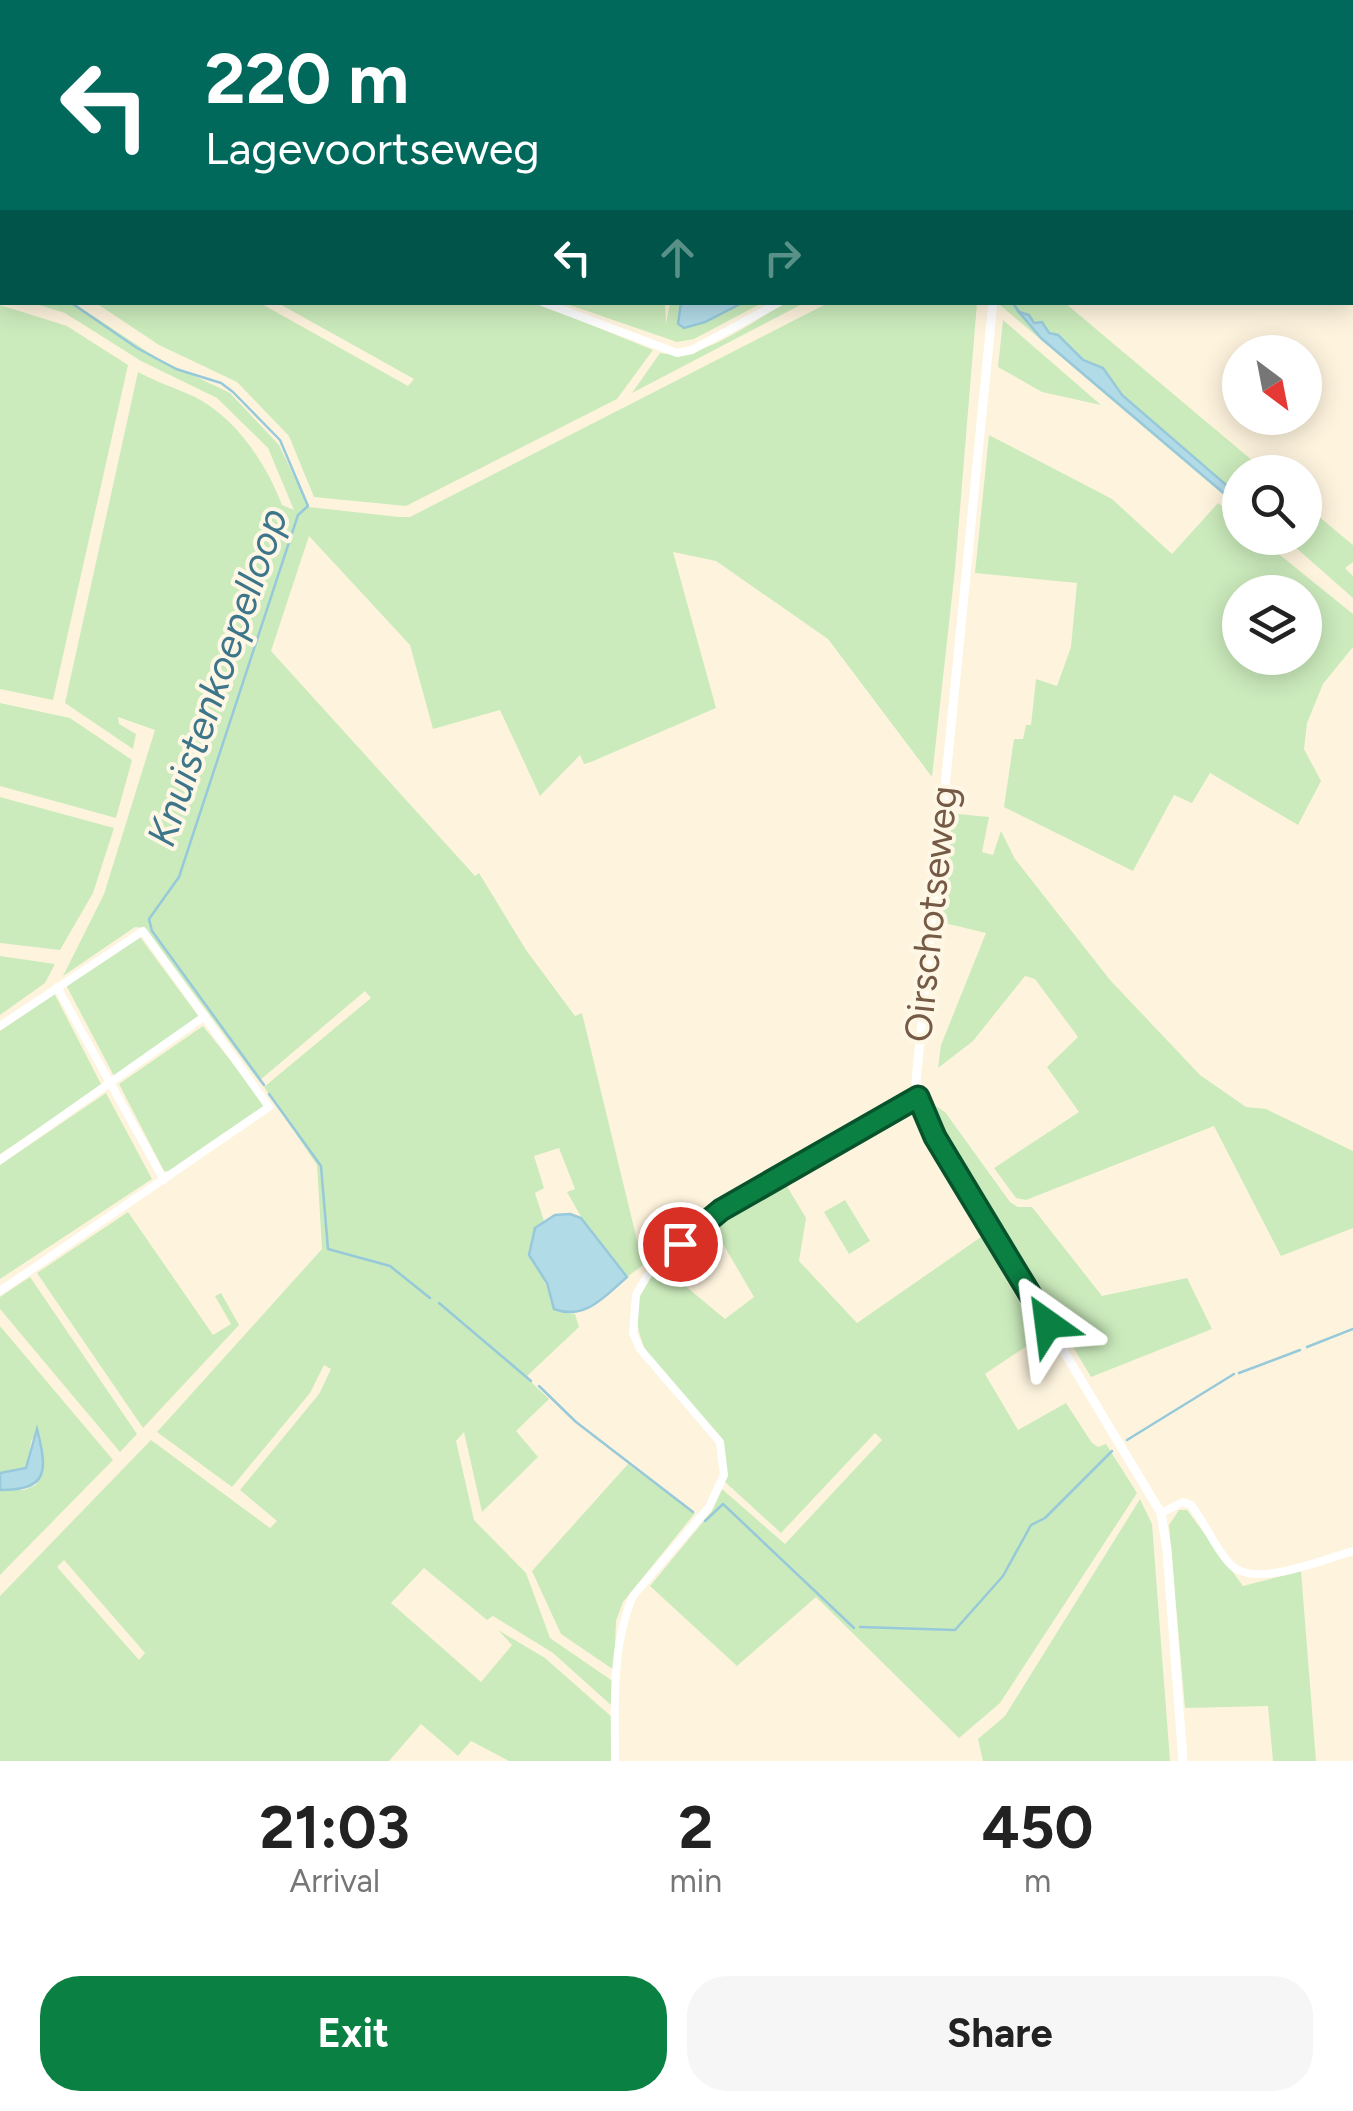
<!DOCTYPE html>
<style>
body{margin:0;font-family:Figtree,sans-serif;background:#f6f6f6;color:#222;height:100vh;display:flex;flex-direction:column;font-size:38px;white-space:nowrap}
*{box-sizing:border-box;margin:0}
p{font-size:32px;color:#767676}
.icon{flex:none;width:55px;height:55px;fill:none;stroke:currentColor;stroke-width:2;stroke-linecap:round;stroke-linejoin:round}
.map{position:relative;height:1761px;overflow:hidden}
.sheet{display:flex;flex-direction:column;background:#fff;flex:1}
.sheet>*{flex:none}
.banner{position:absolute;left:0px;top:0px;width:1355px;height:305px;box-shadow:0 5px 25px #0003;background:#00695c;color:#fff;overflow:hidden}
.needle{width:65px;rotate:148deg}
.tools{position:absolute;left:1222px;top:335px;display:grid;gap:20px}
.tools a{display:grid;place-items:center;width:100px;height:100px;border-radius:50%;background:#fff;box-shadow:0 5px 25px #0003;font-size:50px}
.pin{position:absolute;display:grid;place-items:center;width:85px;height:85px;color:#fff;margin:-42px;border:5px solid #fff;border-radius:50%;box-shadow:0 2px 10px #0007}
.me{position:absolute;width:110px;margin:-55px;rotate:329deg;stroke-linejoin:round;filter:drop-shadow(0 0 8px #0008)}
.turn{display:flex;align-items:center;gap:35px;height:210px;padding:0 40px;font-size:45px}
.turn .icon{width:130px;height:130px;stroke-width:2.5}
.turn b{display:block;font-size:70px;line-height:85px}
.lanes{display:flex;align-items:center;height:95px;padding:0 40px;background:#0003;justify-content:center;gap:50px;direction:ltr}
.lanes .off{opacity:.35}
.eta{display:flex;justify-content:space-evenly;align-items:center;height:170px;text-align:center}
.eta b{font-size:60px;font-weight:700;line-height:70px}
.button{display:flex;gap:20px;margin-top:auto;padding:20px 40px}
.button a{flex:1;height:115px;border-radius:40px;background:#0b8043;color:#fff;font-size:40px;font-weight:700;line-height:115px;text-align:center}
.button a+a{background:#f6f6f6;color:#222}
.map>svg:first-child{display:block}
.green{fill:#cbebbc;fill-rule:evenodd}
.water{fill:#b2dbe8;stroke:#97c9da;stroke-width:2.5}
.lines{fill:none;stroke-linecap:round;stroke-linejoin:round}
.stream{stroke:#97c9da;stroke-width:2.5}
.minor{stroke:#fff;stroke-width:8}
.tertiary{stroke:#fff;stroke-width:9}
.route-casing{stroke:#07532c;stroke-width:25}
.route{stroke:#0b8043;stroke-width:18}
.labels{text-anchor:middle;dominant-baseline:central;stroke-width:8;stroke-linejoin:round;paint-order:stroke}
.street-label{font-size:38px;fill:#755a45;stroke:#fff7e5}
.water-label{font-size:40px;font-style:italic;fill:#3d768a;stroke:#fff7e5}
</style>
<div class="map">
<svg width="1353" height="1761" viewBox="0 0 1353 1761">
<rect width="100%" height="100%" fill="#fef4de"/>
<g class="green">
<path d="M72 302 157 358 230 393 279 445 309 507 399 517H410L828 303H977L955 569 932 777 828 639 716 561 673 552 716 708 591 762 584 764 580 755 540 796 500 710 433 729 410 645 309 536 271 651 475 876 479 873 526 950 575 1016 582 1013 643 1265 627 1277 584 1222 567 1192 575 1189 559 1148 534 1156 544 1188 535 1193 544 1221 535 1228C538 1259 542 1287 560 1312L575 1314 579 1327 526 1377 549 1399 516 1431 538 1457 482 1512 464 1432 456 1441 474 1520 526 1573 550 1638 614 1682 612 1706 553 1653 493 1616 487 1620 424 1568 391 1603 481 1682 512 1645 498 1630 545 1658 613 1718 611 1761H509L471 1741 458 1756 421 1724 389 1761H0V1596L151 1440 270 1528 277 1521 240 1490 319 1394 331 1369 324 1365 310 1393 232 1487 157 1432 322 1249 317 1165 264 1087 371 998 365 991 259 1081 145 928 135 927 63 976 104 894 155 730 118 717 119 724 136 734 133 749 65 703 138 372C156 382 176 388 195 397 236 418 266 463 282 505L294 510 268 448 217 398 141 361 65 313 33 303ZM64 1560 145 1653 139 1660 57 1567Z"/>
<path d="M1000 302 1065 303 1266 472H1240V497L1122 395 1103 368 1083 360 1058 335 1041 338 1240 509 1000 305Z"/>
<path d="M96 303H260L408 386 414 379 278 303H537L653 350 617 399 406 506 314 497 289 436 237 382 159 345Z"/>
<path d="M564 303H665L666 324 670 303H681L679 310 705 322 742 303H762L694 339 677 342Z"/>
<path d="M786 303H804L632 393 660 353C703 362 750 322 786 303Z"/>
<path d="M0 305 67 326 128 365 53 700 0 689Z"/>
<path d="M1003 320 1101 405 1042 392 998 367Z"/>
<path d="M989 435 1112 499 1172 554 1218 503 1240 521V538H1259L1353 614V647L1323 684 1307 723 1304 749 1321 781 1298 825 1210 773 1192 803 1174 795 1133 871 1004 807 1014 739H1023L1026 725H1031L1036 679 1057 686 1071 647 1077 583 975 573ZM1305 592V658H1240V592Z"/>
<path d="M1305 505 1353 545V562L1345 568 1353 576V598L1285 538H1305Z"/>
<path d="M0 703 70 718 132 760 116 818 0 786Z"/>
<path d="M0 797 114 828 93 893 60 950 0 943Z"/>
<path d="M948 813 989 817 982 852 993 855 1001 831 1015 859 1110 980 1200 1075 1246 1107 1266 1109 1353 1151V1228L1281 1256 1214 1126 1026 1200 1016 1198 994 1168 1079 1112 1047 1067 1078 1037 1035 979 1025 976 973 1041 938 1068 941 1045 986 933 936 921Z"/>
<path d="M140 937 199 1017 114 1076 66 985Z"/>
<path d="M0 956 55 964 45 983 0 1015Z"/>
<path d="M54 993 102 1086 0 1154V1031Z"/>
<path d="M203 1026 266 1105 172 1172 164 1171 119 1084Z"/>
<path d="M106 1093 152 1179 0 1279V1165Z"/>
<path d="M926 1100 945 1112 1010 1202 1018 1207H1032L1102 1296 1187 1278 1212 1329 1091 1377Z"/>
<path d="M782 1178 806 1218 799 1261 857 1323 981 1237 1040 1337 985 1374 1018 1430 1066 1403 1092 1443 1098 1447 1106 1444 1137 1493 1000 1703 959 1738 816 1597 737 1666 650 1586 712 1511 722 1489 785 1544 882 1440 875 1433 781 1533 724 1481 725 1451C689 1408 627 1358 638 1298 640 1285 651 1274 659 1264L725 1319 754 1297 709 1220Z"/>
<path d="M845 1200 870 1241 849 1254 824 1212Z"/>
<path d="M128 1212 213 1335 231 1324 215 1296 221 1293 239 1325 143 1428 37 1273Z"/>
<path d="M30 1277 137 1434 120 1452 0 1309V1297Z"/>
<path d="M0 1326 113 1460 0 1575V1490H24L36 1485 42 1462 32 1438 26 1468 0 1473Z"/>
<path d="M628 1464 695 1513 623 1602 616 1621 614 1670 561 1634 532 1571Z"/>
<path d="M1140 1499 1152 1524 1170 1761H983L978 1739 1005 1716Z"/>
<path d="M1179 1510H1187L1243 1586 1301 1571 1316 1761H1273L1268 1706 1185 1708 1169 1525Z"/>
</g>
<g class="water">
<path d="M681 303V302L742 303 705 322 684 328 678 324Z"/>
<path d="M1019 312 1029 315 1034 323 1042 322 1049 333 1058 335 1083 360 1103 368 1122 395 1240 497V507L1041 338Z"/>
<path d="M570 1214 581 1218 627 1277C605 1296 585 1321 554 1309L547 1283 529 1255 535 1228 555 1215Z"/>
<path d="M37 1429C48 1472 48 1490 0 1490V1473L26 1468Z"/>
</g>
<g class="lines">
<g class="stream">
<path d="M0 282H2"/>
<path d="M70 302 137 348 176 369 221 383 233 392 280 440 308 506 298 515 179 877 149 919 152 931 264 1085"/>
<path d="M1012 302 1020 313"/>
<path d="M269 1094 321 1166 328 1249 390 1266 430 1298"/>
<path d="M439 1303 531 1381"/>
<path d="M1307 1347 1353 1329"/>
<path d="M1239 1373 1300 1350"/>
<path d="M539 1386 576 1422 693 1512"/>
<path d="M1127 1440 1234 1374"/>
<path d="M705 1521 723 1504 854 1628"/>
<path d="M860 1627 955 1630 1003 1576 1031 1525 1045 1518 1112 1451"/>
</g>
<g class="minor">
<path d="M0 36 2 38"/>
<path d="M542 302 677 353 692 350 780 302"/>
<path d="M57 987 164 1180"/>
<path d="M0 1026 143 931 269 1107 0 1291"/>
<path d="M0 1160 205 1016"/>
<path d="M1161 1513 1183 1502 1191 1505C1206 1524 1215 1549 1231 1565 1255 1589 1324 1559 1353 1551"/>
<path d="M615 1761C615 1707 611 1646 633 1596L709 1507 724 1475 720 1442 640 1349 633 1333 636 1295 647 1276 699 1225 907 1102"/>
</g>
<g class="tertiary">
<path d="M997 0V2"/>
<path d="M993 302 916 1081 924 1114 935 1137 1161 1513 1167 1550 1183 1761"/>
</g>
</g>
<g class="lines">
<defs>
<path id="route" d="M680 1244 721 1210 918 1097 935 1137 1048 1324"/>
</defs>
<use href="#route" class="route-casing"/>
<use href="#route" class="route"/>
</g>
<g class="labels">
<g class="street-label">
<text transform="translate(931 914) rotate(-84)">Oirschotseweg</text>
</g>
<g class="water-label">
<text transform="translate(217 677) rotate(-71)">Knuistenkoepelloop</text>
</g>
</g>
</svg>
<div class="tools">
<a><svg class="needle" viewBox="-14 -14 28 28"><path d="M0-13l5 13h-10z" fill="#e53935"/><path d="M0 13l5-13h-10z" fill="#767676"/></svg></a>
<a><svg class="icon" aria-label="search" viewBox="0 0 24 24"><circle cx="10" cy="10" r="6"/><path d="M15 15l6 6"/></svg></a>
<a><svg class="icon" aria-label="layers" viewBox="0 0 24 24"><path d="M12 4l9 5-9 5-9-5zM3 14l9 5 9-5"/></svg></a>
</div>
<div class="pin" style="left:680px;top:1244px;background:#d93025"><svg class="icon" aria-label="arrive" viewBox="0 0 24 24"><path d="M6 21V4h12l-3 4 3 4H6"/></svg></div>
<svg class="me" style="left:1048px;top:1324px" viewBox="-20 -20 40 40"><path d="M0-17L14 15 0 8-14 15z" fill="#0b8043" stroke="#fff" stroke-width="4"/></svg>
<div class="banner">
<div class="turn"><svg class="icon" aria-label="left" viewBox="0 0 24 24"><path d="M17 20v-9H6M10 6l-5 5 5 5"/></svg><div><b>220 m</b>Lagevoortseweg</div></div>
<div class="lanes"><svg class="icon" aria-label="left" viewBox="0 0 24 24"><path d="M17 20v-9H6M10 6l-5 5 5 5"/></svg><svg class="icon off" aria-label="ahead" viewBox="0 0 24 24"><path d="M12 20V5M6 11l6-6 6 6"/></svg><svg class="icon off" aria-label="right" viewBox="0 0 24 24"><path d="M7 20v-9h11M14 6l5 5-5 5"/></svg></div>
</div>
</div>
<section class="sheet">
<div class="eta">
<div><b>21:03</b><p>Arrival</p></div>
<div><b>2</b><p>min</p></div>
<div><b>450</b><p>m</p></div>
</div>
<div class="button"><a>Exit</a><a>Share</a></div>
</section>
